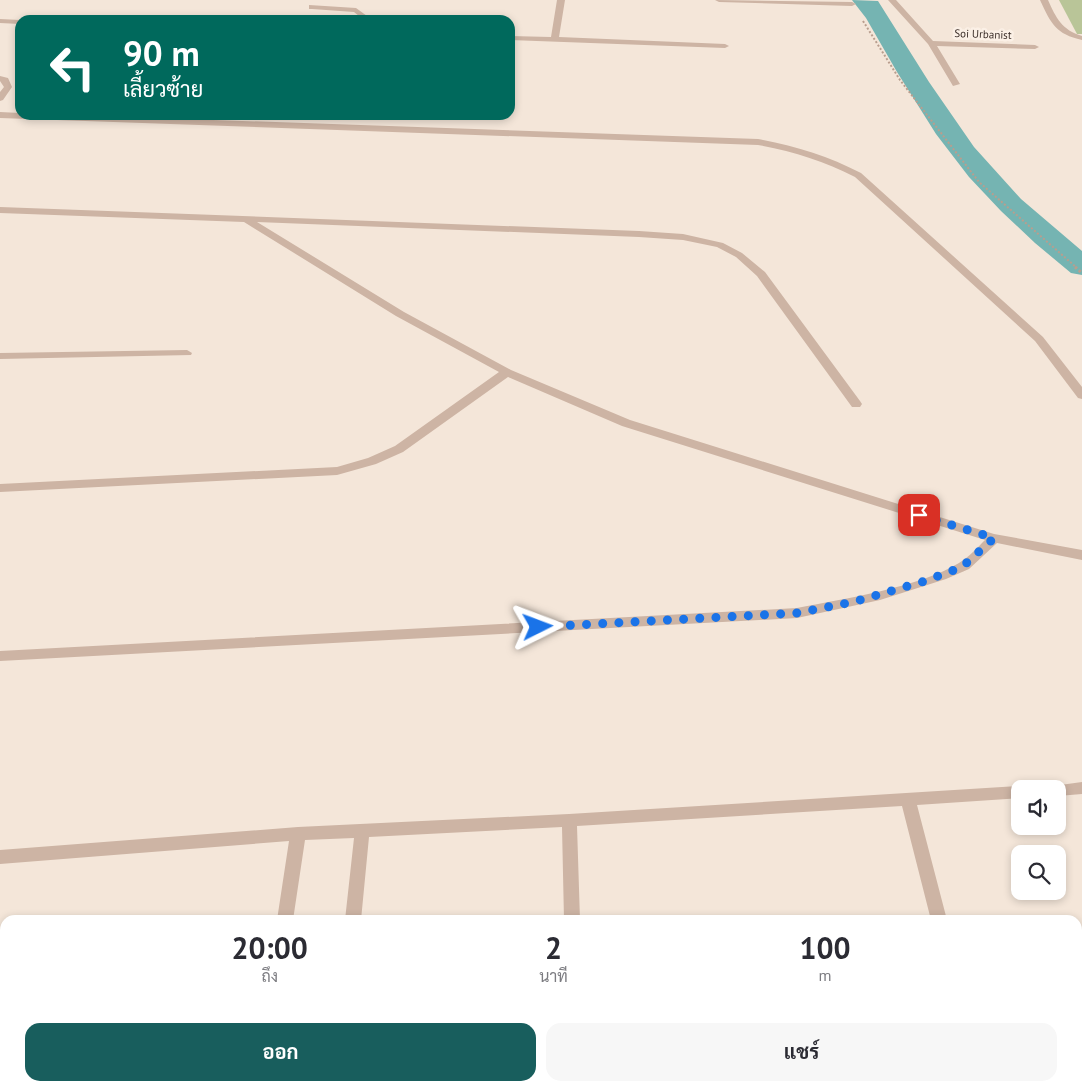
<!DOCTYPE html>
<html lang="th">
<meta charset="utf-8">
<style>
body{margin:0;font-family:"PT Sans",Sarabun,sans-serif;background:#f7f7f7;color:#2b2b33;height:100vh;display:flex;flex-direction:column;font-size:19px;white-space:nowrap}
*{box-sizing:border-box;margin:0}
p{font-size:16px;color:#7c7c81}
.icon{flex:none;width:28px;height:28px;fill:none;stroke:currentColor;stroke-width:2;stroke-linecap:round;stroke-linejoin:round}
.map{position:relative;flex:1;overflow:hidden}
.panel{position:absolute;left:0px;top:915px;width:1082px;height:176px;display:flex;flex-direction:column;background:#fff;border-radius:15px 15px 0 0;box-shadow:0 2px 8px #0003}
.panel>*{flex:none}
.top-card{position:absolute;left:15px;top:15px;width:500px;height:105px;border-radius:15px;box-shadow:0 2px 8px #0003;background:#00695c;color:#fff;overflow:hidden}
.fabs{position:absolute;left:1011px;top:780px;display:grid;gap:10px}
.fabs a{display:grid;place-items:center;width:55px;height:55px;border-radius:10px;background:#fff;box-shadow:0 2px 8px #0003;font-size:25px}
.pin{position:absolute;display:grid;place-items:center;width:42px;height:42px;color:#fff;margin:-21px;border-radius:10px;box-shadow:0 2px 8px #0006}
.me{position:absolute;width:55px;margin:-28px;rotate:87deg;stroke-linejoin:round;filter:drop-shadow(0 0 4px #0008)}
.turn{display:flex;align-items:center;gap:18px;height:105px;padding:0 25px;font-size:22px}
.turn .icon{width:65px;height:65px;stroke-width:2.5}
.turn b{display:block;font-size:35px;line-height:42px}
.eta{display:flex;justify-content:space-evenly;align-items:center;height:85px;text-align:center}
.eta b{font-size:30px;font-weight:700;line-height:35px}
.cta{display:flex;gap:10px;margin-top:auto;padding:10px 25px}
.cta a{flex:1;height:58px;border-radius:15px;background:#185e5d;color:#fff;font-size:20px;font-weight:700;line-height:58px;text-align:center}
.cta a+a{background:#f7f7f7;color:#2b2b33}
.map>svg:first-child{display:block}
.green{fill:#b9c598}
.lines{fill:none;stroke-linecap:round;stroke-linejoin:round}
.canal{fill:#75b4b2;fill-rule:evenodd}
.path-far1{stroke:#b99e8e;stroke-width:2;stroke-dasharray:2 2;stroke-linecap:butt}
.path{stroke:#b99e8e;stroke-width:3;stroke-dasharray:2.5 2.5;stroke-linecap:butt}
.minor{fill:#cdb4a4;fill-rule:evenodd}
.route{stroke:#1a73e8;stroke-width:9;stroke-dasharray:0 16.2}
.labels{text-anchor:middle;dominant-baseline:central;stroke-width:5;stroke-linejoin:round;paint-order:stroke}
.far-street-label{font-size:11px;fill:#382b26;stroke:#fbf0e6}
</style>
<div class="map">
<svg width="1082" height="1091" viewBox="0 0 1082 1091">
<rect width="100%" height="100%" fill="#f4e6d9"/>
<path class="green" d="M1059 0H1082V34H1077Z"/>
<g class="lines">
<path class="canal" d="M852 0 878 1 929 82 974 147 1021 199 1082 251V275L1071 273 1035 243 1001 211 969 177 936 134 897 72 866 18Z"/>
<path class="path-far1" d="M863 21 900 80 979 182 1077 268"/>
<path class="path" d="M1075 267 1082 273"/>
<g class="minor">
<path d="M557 0H565L559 37 725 44 729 46 725 48 510 40V36L551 37Z"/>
<path d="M715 0 852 2 856 4 852 6 719 2Z"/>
<path d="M888 0H896L933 41 1035 45 1039 47 1035 49 937 46 960 84 953 86 928 44Z"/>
<path d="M1040 0H1048C1056 18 1062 30 1082 36V40C1056 34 1051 24 1040 0Z"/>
<path d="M309 5 356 8 367 16 365 20H357L359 16 354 12 312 9H309Z"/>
<path d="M0 19 20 20H21L20 24 0 23Z"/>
<path d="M0 76 8 78 12 87 3 100 0 101V92L4 87 0 81Z"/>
<path d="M0 112 20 113V115H72L758 139C795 146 828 156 861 173L1043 337 1082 387V399L1078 398 1035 341 855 177C824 161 792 151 758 145L0 118Z"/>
<path d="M0 207 639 231 683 234 723 243 742 253 765 272 860 401 862 404 860 407H852L757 276 736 257 717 247 683 240 639 237 257 222 404 312 511 370 630 420 994 534 1082 550V560L997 543 969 569 946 579 880 600 797 618 0 661V651L797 608C843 599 920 587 959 563 969 557 977 548 985 540L622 426 508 377 403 452 376 464 337 475 0 492V484L337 467 368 458 395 446 499 372 396 316 244 222 0 213Z"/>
<path d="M187 350 192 353 191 355 0 359V353Z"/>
<path d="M1082 782V794L1058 796V789H1051L1053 786Z"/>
<path d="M1020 786 1026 789H1020V798L917 805 947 920H931L902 806 577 826 580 920H564L562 827 369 837 361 920H345L354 838 305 840 293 920H277L289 841 0 864V850L298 827 569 814Z"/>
<path d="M252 1086H270L269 1091H251Z"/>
<path d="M328 1086H346L345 1091H327Z"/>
<rect x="567" y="1086" width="18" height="5"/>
</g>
</g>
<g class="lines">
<path class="route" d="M538 627 797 613 853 602 922 582 962 567 994 538 919 515"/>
</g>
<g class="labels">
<g class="far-street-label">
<text transform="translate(983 34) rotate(2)">Soi Urbanist</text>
</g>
</g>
</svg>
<div class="fabs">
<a><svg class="icon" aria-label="sound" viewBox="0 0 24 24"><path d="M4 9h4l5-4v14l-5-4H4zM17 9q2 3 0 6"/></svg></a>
<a><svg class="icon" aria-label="search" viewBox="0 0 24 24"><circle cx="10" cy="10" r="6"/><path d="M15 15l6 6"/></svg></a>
</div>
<div class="pin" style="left:919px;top:515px;background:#d93025"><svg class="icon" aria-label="arrive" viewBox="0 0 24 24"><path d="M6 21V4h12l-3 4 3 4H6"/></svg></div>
<svg class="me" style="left:538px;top:627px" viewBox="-20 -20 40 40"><path d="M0-17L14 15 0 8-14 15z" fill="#1a73e8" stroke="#fff" stroke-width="4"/></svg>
<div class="top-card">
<div class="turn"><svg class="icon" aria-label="left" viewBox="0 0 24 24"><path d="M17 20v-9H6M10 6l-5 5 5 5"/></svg><div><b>90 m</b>เลี้ยวซ้าย</div></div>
</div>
<section class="panel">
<div class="eta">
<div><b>20:00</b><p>ถึง</p></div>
<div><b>2</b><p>นาที</p></div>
<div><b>100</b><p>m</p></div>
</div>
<div class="cta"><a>ออก</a><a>แชร์</a></div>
</section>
</div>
